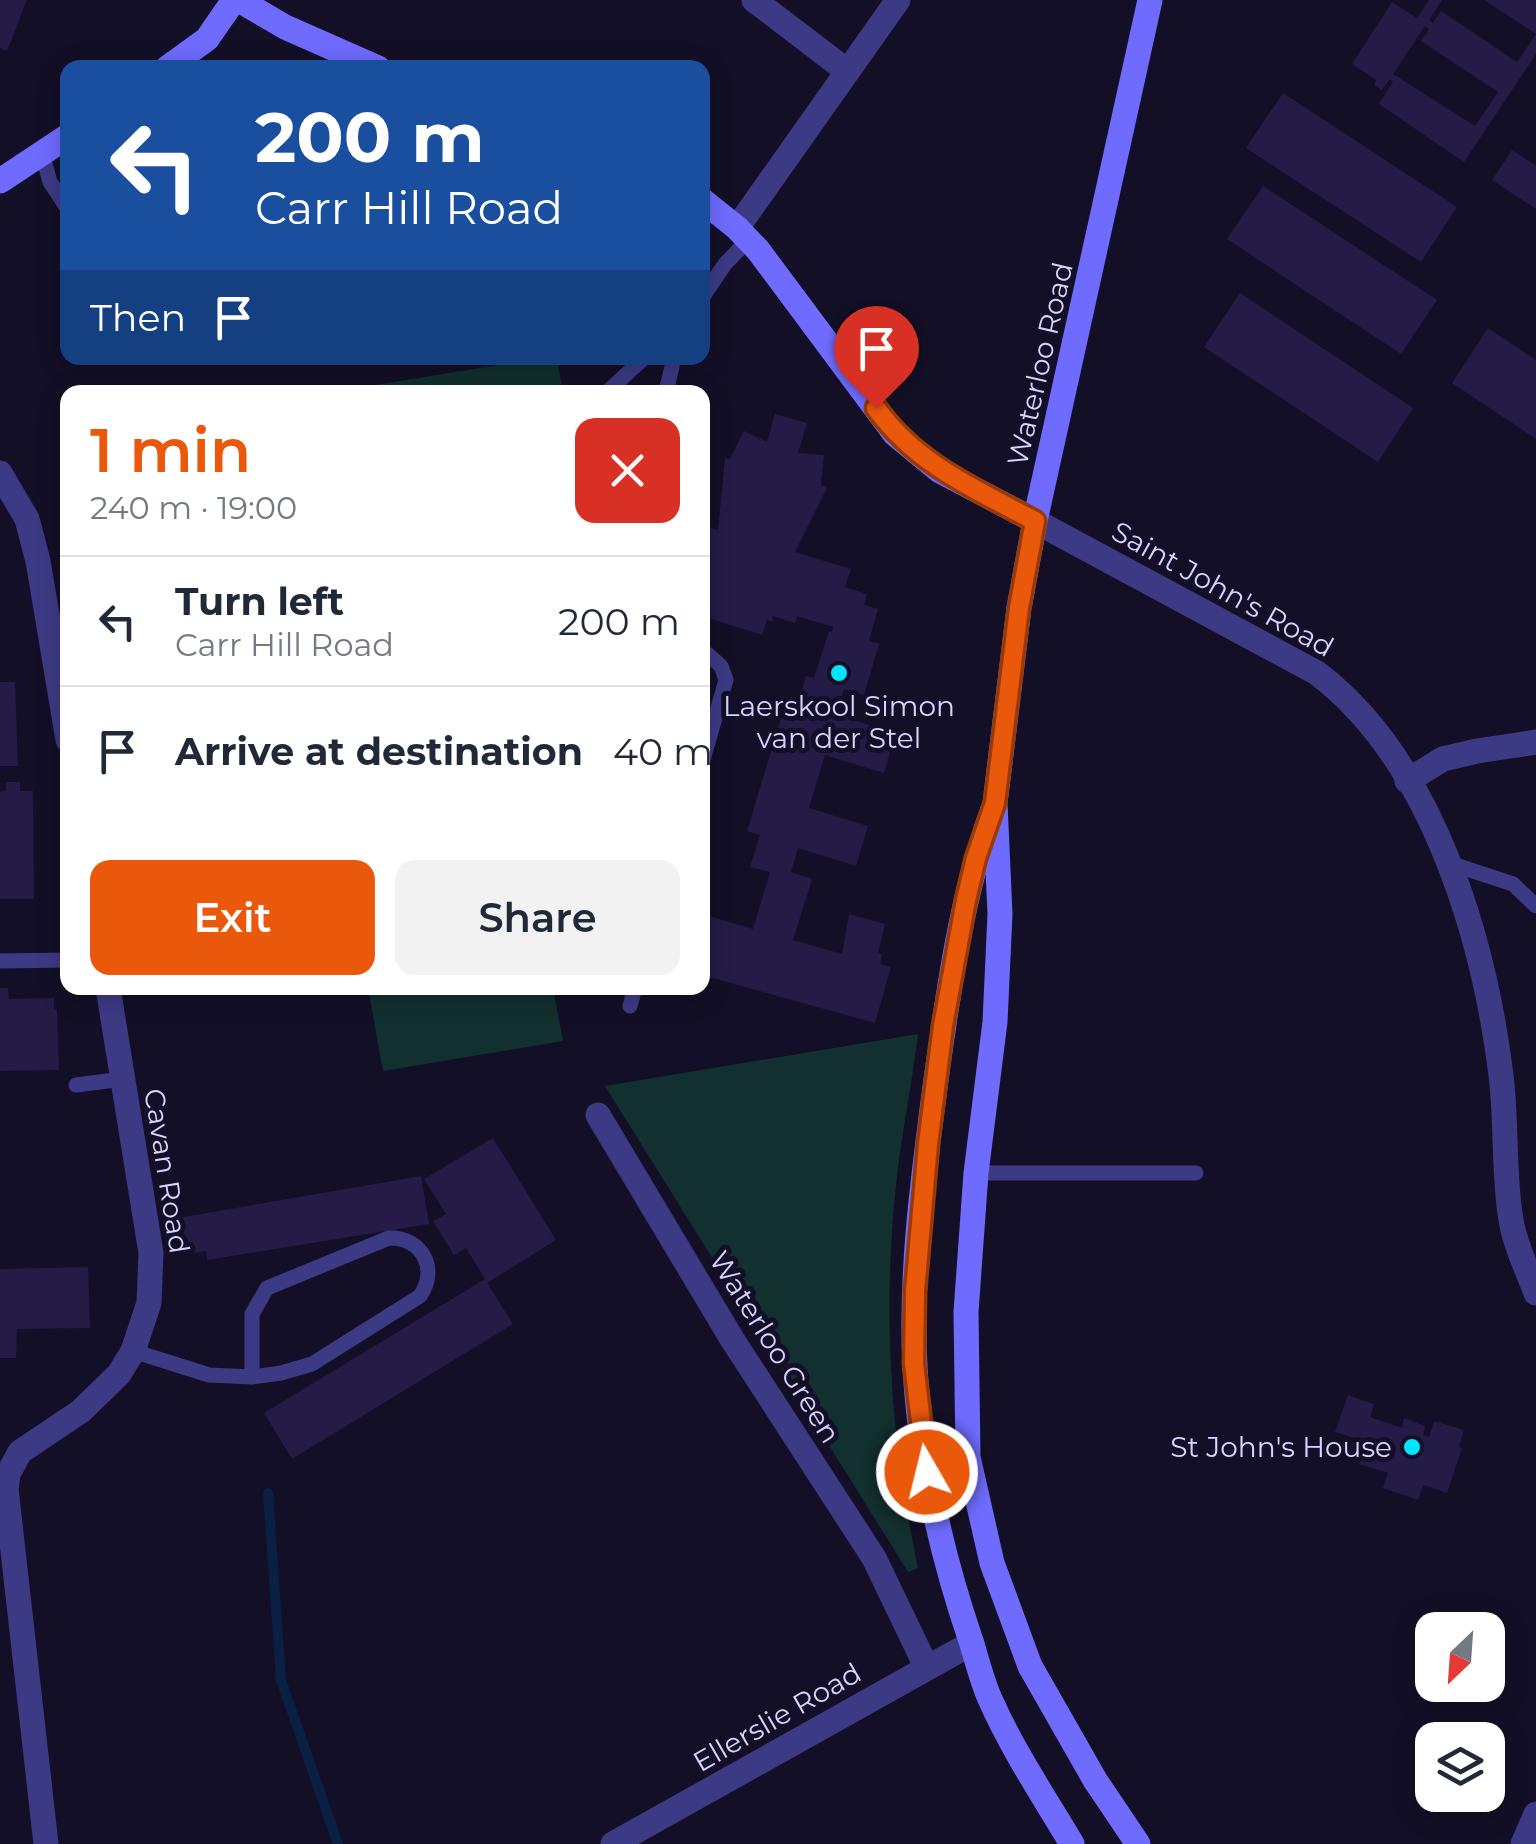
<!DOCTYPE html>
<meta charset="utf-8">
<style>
body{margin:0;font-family:Montserrat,sans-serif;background:#f2f2f3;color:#1f2937;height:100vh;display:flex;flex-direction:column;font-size:38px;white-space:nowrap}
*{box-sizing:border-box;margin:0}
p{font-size:32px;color:#747a83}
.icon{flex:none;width:55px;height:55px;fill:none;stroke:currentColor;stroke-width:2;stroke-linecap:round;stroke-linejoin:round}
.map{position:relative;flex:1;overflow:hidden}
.details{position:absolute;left:60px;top:385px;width:650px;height:610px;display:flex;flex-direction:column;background:#fff;border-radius:20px;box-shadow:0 5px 25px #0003}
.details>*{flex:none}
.top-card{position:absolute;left:60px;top:60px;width:650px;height:305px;border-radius:20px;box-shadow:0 5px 25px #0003;background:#1a4fa0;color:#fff;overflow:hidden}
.needle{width:65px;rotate:205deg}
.fabs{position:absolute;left:1415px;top:1612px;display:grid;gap:20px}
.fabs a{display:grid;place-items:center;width:90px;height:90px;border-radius:20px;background:#fff;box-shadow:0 5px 25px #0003;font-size:50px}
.pin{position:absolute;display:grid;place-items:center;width:85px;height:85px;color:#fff;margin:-102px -42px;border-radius:50% 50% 50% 0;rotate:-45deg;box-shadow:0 0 10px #0007}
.pin .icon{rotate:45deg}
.me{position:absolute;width:110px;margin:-55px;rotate:352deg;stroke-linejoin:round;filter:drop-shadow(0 0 8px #0008)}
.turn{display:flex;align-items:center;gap:35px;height:210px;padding:0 30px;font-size:45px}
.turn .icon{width:130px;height:130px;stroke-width:2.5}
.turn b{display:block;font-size:70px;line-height:85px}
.then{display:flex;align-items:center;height:95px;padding:0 30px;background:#0003;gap:20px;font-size:38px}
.round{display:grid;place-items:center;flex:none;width:105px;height:105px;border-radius:20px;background:#f2f2f3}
.overview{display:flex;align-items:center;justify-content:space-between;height:170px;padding:0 30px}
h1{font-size:60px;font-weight:600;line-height:75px;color:#ea580c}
.action{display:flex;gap:20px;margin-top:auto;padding:20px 30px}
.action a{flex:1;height:115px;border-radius:20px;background:#ea580c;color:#fff;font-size:40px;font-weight:600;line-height:115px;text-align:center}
.action a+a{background:#f2f2f3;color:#1f2937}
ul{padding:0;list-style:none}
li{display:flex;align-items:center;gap:30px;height:130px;padding:0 30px;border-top:2px solid #e0e1e3}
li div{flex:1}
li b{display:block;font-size:38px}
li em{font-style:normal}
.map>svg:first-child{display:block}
.green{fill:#12302f}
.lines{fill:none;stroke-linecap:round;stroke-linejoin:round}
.stream{stroke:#0a1f44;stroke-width:10}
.building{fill:#241b47;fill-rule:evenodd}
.lane{stroke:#3d3a85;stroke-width:15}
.street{stroke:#3d3a85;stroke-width:25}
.secondary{stroke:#6f6bff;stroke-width:25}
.route-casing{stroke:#983908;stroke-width:25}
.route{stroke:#ea580c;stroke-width:18}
.poi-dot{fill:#00e5ff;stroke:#130f26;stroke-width:4}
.labels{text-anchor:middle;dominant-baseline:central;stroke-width:10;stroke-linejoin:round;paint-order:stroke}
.street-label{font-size:28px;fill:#d9d4ff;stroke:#130f26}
.poi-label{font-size:28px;fill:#d9d4ff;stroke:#130f26}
</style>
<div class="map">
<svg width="1536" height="1844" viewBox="0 0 1536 1844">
<rect width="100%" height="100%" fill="#130f26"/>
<g class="green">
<path d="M541 358H557L563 392H333Z"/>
<path d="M368 988H553L563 1041 383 1071Z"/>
<path d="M918 1034C912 1085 901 1135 896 1186 882 1316 891 1441 918 1568L908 1572 605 1086Z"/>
</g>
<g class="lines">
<path class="stream" d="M268 1493 281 1680 338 1844"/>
</g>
<g class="building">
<path d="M0 0H27L7 51 0 48Z"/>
<path d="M1429 0H1442L1429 20 1433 23 1441 11 1517 62 1536 34 1484 0H1536V54L1464 162 1379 104 1393 82 1390 79 1382 90 1374 85 1376 80 1352 64 1392 2 1417 18ZM1425 26 1429 29 1421 41 1498 92 1475 126 1393 74Z"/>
<path d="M1283 93 1457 207 1421 262 1246 148Z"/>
<path d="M1512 150 1536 166V209L1492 180Z"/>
<path d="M1263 186 1437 300 1401 354 1227 239Z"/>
<path d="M1240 293 1413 408 1378 462 1204 347Z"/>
<path d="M1488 328 1536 360V439L1452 383Z"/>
<path d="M775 414 807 423 798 453 824 455 821 485 827 488 795 552 851 569 845 587 867 594 864 605 878 609 869 641 879 644 864 695 844 689 836 715 896 733 884 773 825 755 809 808 868 826 856 866 798 848 791 872 812 879 793 940 842 954 849 914 885 924 878 953 882 954 880 964 891 967 875 1023 702 975 705 915 753 929 770 872 750 867 760 835 747 831 785 705 797 708 806 676 814 678 829 631 832 632 833 627 797 616 795 623 773 616 772 622 767 620 762 635 702 616V542L707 527 718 530 725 458 730 459 744 431 767 442Z"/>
<path d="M0 682H15L18 766H0Z"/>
<path d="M6 782H20V791H33L34 899H0V792L6 791Z"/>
<path d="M0 988H8L9 999 54 998V1009H57L59 1070 0 1071Z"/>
<path d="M493 1138 556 1240 487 1283 513 1324 292 1459 264 1413 485 1279 466 1248 454 1255 433 1221 446 1214 424 1179Z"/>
<path d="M421 1176 429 1224 207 1260 206 1251 185 1254 178 1218Z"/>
<path d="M88 1267 90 1328 17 1329 16 1358H0V1269Z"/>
<path d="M1348 1395 1374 1404 1370 1417 1402 1428 1404 1418 1425 1426 1423 1435 1429 1437 1434 1421 1464 1430 1459 1447 1462 1448 1447 1493 1423 1485 1418 1500 1383 1488 1388 1473 1359 1464 1366 1442 1335 1432Z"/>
</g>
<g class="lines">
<g class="lane">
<path d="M42 153 50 182 68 209"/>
<path d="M702 298 725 264 749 239"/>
<path d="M607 392 644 358"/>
<path d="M666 392 674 358"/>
<path d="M702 649 721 666 726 680 702 763"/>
<path d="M1449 863 1513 884 1536 906"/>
<path d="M0 961 68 960"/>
<path d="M630 1006 635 988"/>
<path d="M76 1085 123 1079"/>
<path d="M976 1173H1196"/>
<path d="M133 1351 209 1375 252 1377 281 1373 312 1364 420 1296C439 1269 422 1237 389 1238L267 1288 252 1314V1377"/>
</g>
<g class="street">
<path d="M754 0 847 71"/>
<path d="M737 228 898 0"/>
<path d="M0 473 27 519 38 561 68 740"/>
<path d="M1035 521 1317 673C1432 760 1484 938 1501 1075 1507 1123 1503 1173 1511 1220 1515 1245 1527 1269 1536 1293"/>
<path d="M1407 781 1443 759 1477 751 1536 742"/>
<path d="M598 1115 732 1339 874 1558 926 1666"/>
<path d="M46 1844 6 1489 8 1474 20 1452 81 1411 119 1374 133 1351 149 1303 151 1253 108 988"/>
<path d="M613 1844 972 1643"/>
<path d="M1523 1844 1536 1814"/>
</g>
<g class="secondary">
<path d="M239 0 285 27 378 68"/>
<path d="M167 68 207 39 234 0"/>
<path d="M0 181 68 136"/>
<path d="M702 200 737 228 758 250 895 434 940 471 1035 521"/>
<path d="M992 812C960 901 948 994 935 1087 923 1178 910 1274 915 1367 920 1460 941 1553 971 1641 977 1660 982 1681 990 1699 1012 1749 1044 1797 1072 1844"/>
<path d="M1138 1844 1095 1780 1030 1666 992 1563 968 1457 966 1312 976 1173 995 1022 1000 914 995 803 1019 608 1035 521 1150 0"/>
</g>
</g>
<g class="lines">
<defs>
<path id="route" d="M876 408C916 464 975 489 1035 521L1019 608 995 803 976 858 966 900 943 1026 928 1144 915 1291 914 1364 927 1472"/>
</defs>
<use href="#route" class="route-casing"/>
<use href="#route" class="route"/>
</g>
<g class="poi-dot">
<circle cx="839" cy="673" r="10"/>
<circle cx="1412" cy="1447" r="10"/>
</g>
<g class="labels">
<g class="street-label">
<text transform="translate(1040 364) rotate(-77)">Waterloo Road</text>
<text transform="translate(1223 589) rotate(29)">Saint John's Road</text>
<text transform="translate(167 1171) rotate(81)">Cavan Road</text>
<text transform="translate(775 1347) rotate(58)">Waterloo Green</text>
<text transform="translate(777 1717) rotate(-30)">Ellerslie Road</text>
</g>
<g class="poi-label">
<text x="839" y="706">Laerskool Simon<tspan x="839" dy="32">van der Stel</tspan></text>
<text x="1392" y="1447" text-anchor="end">St John's House</text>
</g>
</g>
</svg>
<div class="fabs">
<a><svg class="needle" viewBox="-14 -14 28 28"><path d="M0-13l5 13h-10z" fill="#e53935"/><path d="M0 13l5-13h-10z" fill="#747a83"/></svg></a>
<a><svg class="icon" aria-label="layers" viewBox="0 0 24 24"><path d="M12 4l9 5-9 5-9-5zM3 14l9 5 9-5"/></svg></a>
</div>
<div class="pin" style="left:876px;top:408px;background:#d93025"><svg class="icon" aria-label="arrive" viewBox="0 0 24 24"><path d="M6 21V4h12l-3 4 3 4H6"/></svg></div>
<svg class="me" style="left:927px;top:1472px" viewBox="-20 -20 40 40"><circle r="17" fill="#ea580c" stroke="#fff" stroke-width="3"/><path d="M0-11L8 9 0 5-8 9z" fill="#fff"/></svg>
<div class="top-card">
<div class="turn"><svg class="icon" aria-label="left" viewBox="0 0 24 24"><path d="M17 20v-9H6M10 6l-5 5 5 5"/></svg><div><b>200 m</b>Carr Hill Road</div></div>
<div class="then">Then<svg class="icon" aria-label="arrive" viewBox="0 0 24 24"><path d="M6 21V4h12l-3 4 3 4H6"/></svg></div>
</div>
<section class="details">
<div class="overview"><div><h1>1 min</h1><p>240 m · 19:00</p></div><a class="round" style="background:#d93025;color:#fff"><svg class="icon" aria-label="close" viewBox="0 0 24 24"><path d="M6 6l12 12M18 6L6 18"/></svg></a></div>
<ul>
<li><svg class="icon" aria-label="left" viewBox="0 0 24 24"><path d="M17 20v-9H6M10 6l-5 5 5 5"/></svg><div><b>Turn left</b><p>Carr Hill Road</p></div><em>200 m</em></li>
<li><svg class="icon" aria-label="arrive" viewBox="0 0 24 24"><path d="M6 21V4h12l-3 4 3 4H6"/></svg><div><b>Arrive at destination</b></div><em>40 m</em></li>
</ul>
<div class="action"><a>Exit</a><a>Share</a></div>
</section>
</div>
